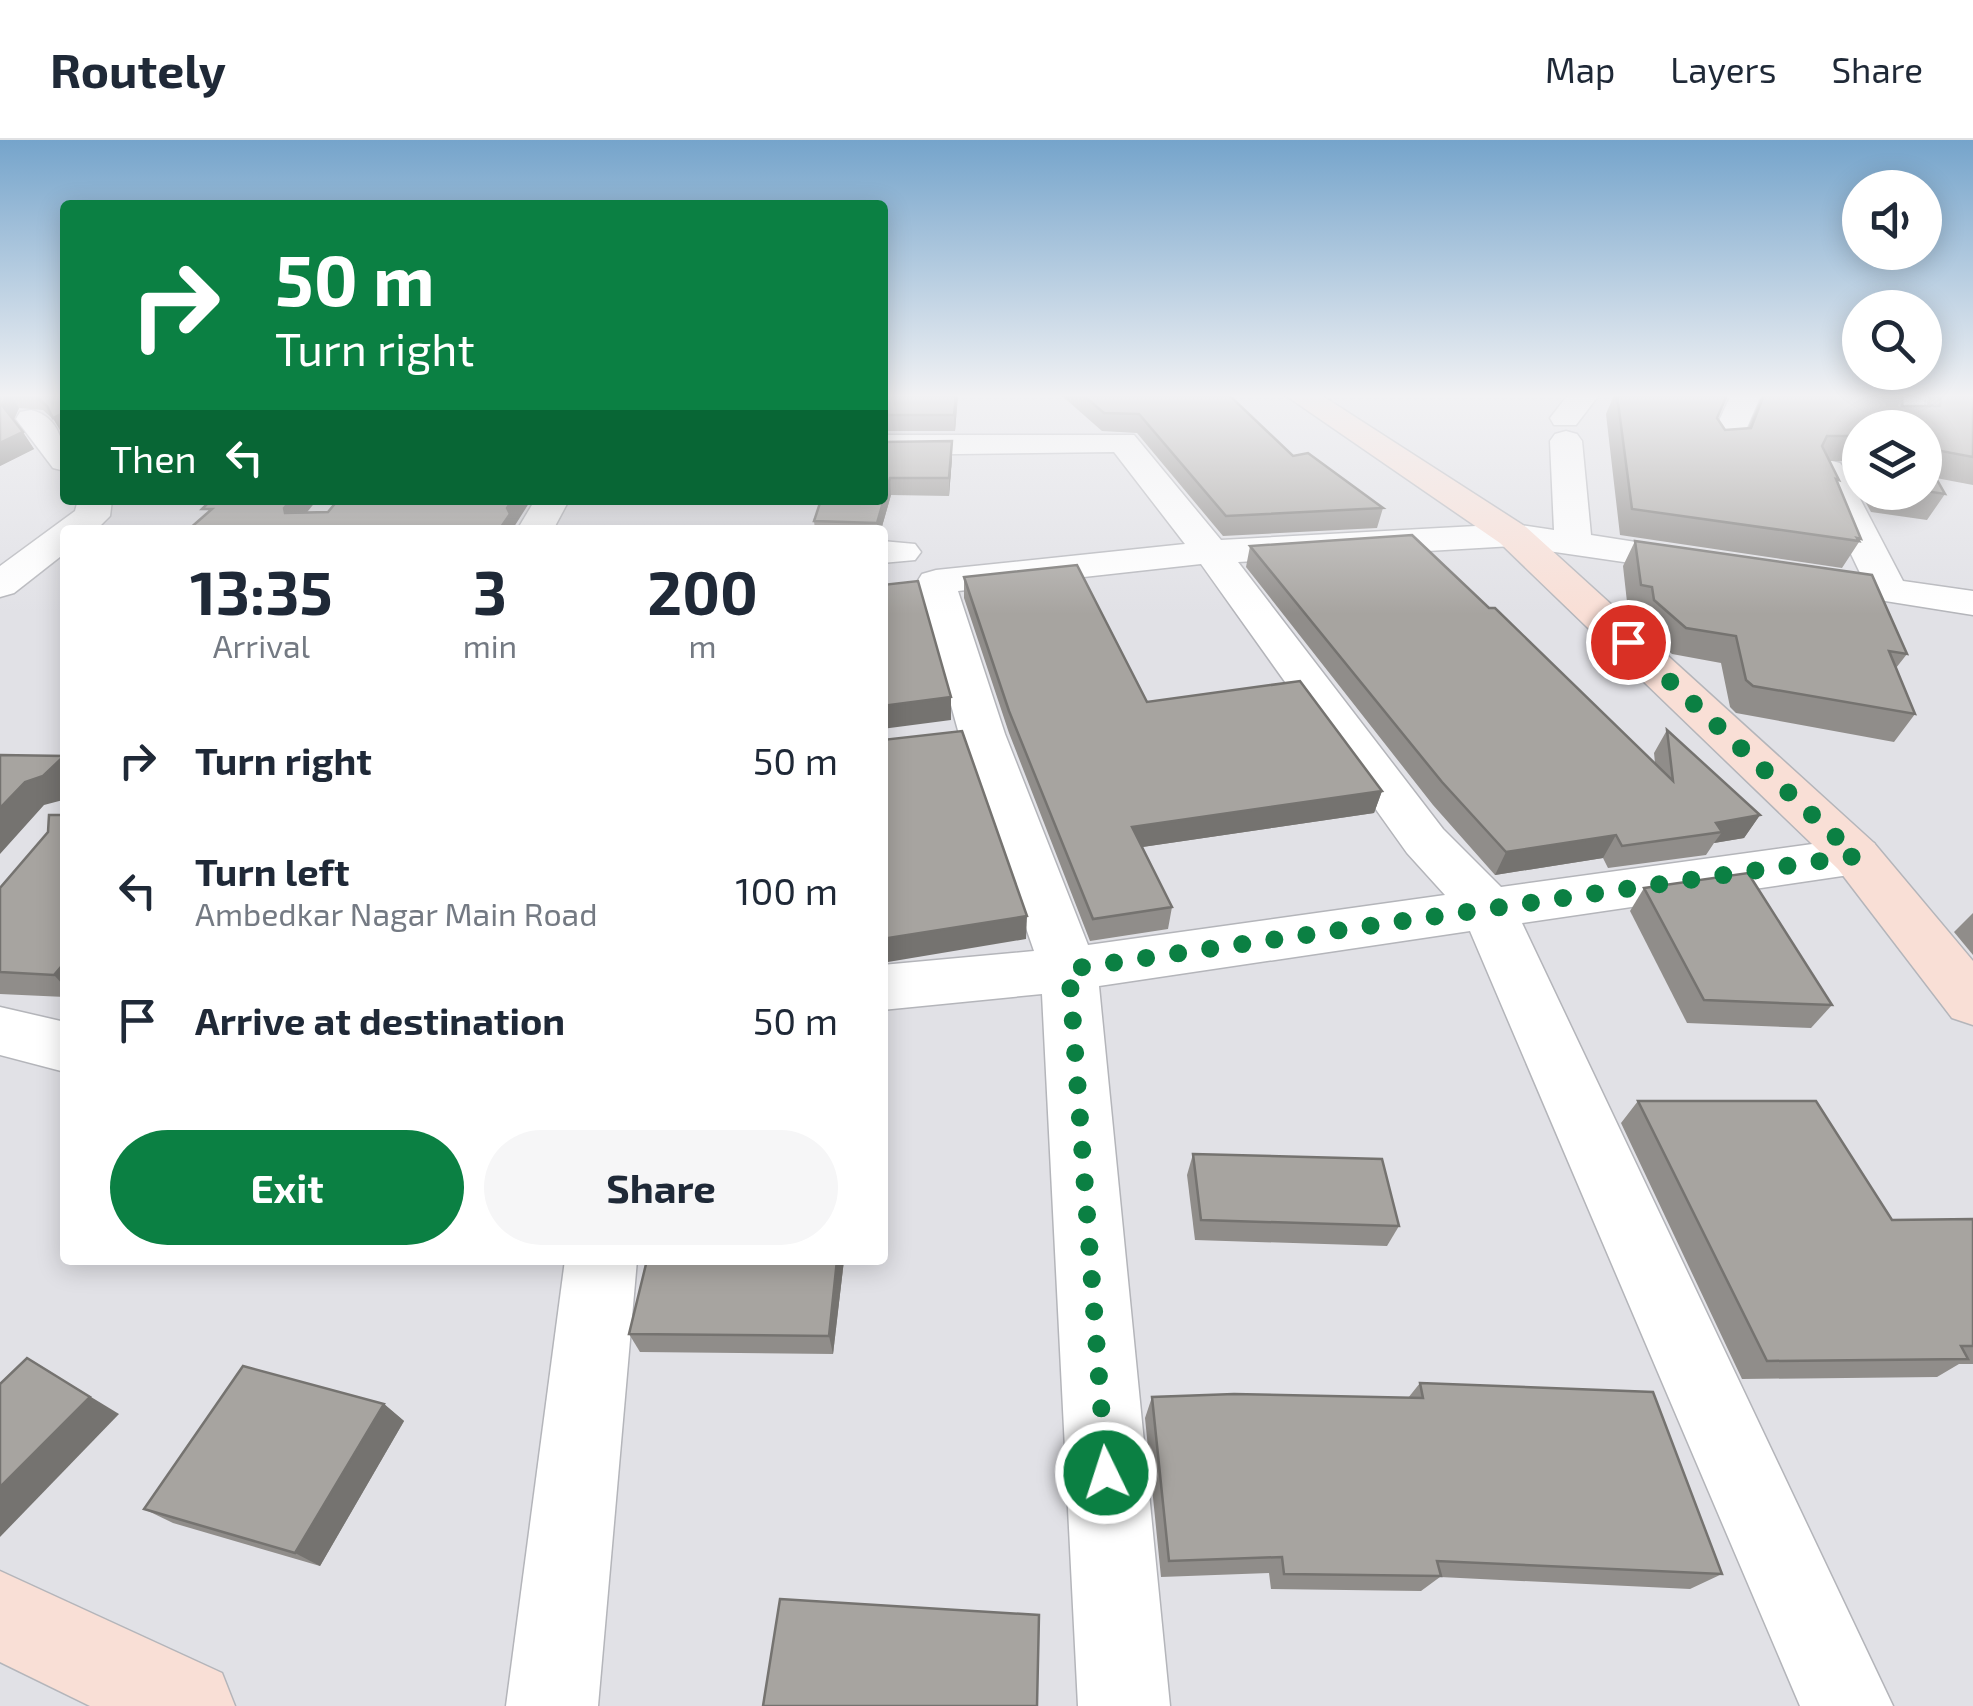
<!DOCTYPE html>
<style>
body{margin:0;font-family:"Exo 2",sans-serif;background:#f6f6f7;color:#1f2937;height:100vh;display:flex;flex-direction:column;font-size:38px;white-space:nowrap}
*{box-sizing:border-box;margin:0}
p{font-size:32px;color:#747a83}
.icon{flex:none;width:55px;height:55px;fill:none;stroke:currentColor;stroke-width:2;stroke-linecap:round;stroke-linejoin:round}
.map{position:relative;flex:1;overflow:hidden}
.panel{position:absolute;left:60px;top:385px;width:828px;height:740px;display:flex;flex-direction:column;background:#fff;border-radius:10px;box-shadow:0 5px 25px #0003}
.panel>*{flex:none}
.guide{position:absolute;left:60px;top:60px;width:828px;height:305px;border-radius:10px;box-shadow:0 5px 25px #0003;background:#0b8043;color:#fff;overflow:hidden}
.fabs{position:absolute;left:1842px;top:30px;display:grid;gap:20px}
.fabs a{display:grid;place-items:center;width:100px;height:100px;border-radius:50%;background:#fff;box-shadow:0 5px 25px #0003;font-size:50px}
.pin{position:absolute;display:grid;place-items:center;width:85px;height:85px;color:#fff;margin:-42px;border:5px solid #fff;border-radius:50%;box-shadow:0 2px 10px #0007}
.me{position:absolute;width:110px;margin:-55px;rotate:356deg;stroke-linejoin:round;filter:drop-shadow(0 0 8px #0008)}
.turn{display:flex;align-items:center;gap:35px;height:210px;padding:0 50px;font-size:45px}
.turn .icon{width:130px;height:130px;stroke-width:2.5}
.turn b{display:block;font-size:70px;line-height:85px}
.then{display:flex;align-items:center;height:95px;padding:0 50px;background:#0003;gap:20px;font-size:38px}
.eta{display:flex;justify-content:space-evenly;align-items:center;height:170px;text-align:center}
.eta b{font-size:60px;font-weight:700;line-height:70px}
.action{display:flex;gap:20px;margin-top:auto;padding:20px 50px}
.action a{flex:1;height:115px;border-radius:60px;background:#0b8043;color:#fff;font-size:40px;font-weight:700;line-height:115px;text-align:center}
.action a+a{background:#f6f6f7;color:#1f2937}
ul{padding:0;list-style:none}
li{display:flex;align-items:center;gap:30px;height:130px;padding:0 50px}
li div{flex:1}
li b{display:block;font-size:38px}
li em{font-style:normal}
header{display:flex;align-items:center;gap:60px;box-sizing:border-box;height:140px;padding:0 50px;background:#fff;border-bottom:2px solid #e0e1e3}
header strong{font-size:48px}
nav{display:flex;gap:55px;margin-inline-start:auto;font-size:35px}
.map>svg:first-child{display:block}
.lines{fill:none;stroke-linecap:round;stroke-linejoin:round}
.street-casing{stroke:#b4b5ba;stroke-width:3}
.secondary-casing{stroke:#b4b5ba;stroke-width:3}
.street{fill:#fff;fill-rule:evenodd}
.secondary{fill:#f9dfd6;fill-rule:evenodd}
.wall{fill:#908d8a}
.shaded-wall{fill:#757370}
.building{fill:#a7a4a0;stroke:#757370;stroke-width:2.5}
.route{stroke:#0b8043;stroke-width:18;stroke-dasharray:0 32.4}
</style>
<header>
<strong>Routely</strong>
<nav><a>Map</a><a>Layers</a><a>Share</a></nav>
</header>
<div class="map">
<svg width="1973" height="1566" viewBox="0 0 1973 1566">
<rect width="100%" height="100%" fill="#e1e1e6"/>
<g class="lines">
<defs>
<g id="street">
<path d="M1568 255H1599L1576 285H1554L1550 278Z"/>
<path d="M1731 255H1761L1740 304 1735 311H1713L1708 304Z"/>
<path d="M1895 255H1925L1922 288H1890Z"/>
<path d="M31 270C60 277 65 305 65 331L53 328 16 279 20 272Z"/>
<path d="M1566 291 1577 294 1582 301 1591 395 1719 415 1725 423 1719 431 1706 434 1513 406 1238 422 1443 689 1501 747 1856 698 1874 703 1882 716 1874 729 1856 734 1522 783 1893 1566H1800L1470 791 1099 846 1170 1566H1078L1042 854 882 870V825L1034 811 959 594 917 442 922 434 936 430 1185 404 1114 312 882 315V295H1134L1221 400 1513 384 1554 390 1550 301 1555 294ZM1201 424 1407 713 1445 755 1088 805 1005 594 958 451Z"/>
<path d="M1828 320 1840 323 1845 330 1903 441 1973 451V475L1791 446 1786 438 1791 430 1805 426 1861 435 1811 330 1816 323Z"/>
<path d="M78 360H112L110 376 96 390H65V413L14 453 0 457V426L75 371Z"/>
<path d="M535 360H569L553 390H517Z"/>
<path d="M882 401 915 404 921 412 915 420 882 423Z"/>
<path d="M0 867 65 882V932L0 915Z"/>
<path d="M565 1120H637L598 1566H506Z"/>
</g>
<g id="secondary">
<path d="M1285 255H1321L1526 387 1874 703 1973 821V885L1952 878 1838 729 1500 403Z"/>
<path d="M0 1431 222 1533 235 1566H90L0 1522Z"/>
</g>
</defs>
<use href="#street" class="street-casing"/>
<use href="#secondary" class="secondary-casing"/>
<use href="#street" class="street"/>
<use href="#secondary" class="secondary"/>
</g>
<g class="wall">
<path d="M0 255H65L63 295 54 280 43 270 19 268 14 280 34 309 0 326Z"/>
<path d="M882 255H958L955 291H882Z"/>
<path d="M1061 255H1229L1293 316 1383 368 1377 388 1223 396 1137 293 1102 291Z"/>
<path d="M1614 255H1727L1717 278 1725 290 1748 288 1762 255H1903L1902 266H1927L1928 255H1973V345L1936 338 1945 354 1927 380 1871 372 1860 352H1925V288H1860V352L1843 321H1829L1839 340 1837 343 1861 399 1842 428 1620 395 1606 274Z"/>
<path d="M882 302 952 318 949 356 891 355 881 390H815L814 381Z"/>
<path d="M1635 401 1907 514 1896 528 1915 574 1894 602 1736 573 1730 567 1721 523 1672 514 1641 486 1639 473 1628 471 1623 426Z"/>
<path d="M1250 406 1489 468 1655 623 1654 613 1667 590 1760 675 1744 698 1714 703 1706 715 1608 728 1603 718 1495 735 1433 665 1246 427Z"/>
<path d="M964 437 1147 562 1382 651 1374 673 1142 707 1172 767 1168 789 1090 801 1009 593 964 458Z"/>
<path d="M65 675V857L0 854V748Z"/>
<path d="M1644 748 1832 865 1811 888 1687 883 1630 771Z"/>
<path d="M1973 773V815L1954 792Z"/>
<path d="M1638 961 1892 1080 1973 1079V1224H1959L1937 1237 1742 1239 1621 983Z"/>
<path d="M1193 1014 1399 1086 1387 1106 1195 1100 1187 1035Z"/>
<path d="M647 1120H844L833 1214 640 1212 629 1194Z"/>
<path d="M1420 1243 1722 1434 1690 1449 1440 1437 1421 1451 1271 1449 1269 1433 1161 1437 1145 1278 1152 1257 1408 1258Z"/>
<path d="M384 1264 404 1281 320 1426 173 1383 144 1369Z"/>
</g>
<g class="shaded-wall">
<path d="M7 255H11L19 268 13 281 2 265Z"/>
<path d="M956 255H958L955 291 954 275Z"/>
<path d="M65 272V294L63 295 53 278Z"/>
<path d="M23 292 34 309 0 326V303Z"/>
<path d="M952 301V318L949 356V338Z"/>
<path d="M890 338 891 355 881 390H877V383Z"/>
<path d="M291 360H317L294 388 285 373 284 368Z"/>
<path d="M512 360H531L514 387 516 390H499L507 368Z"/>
<path d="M951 557V580L882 589V566Z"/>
<path d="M64 616 65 657 63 660 44 665 0 714V668L25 642Z"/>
<path d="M1382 651 1374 673 1129 709 1132 687Z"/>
<path d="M1760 675 1744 698 1714 703 1722 692 1716 683Z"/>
<path d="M1616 695 1603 718 1495 735 1506 712Z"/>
<path d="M1027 776 1026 799 882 823V799Z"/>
<path d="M65 822V847L54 835Z"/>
<path d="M837 1120H844L833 1214 829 1196Z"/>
<path d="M27 1218 119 1274 0 1397V1347Z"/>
<path d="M384 1264 404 1281 320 1426 295 1413Z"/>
</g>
<g class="building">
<path d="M0 255H7L2 265 23 292 0 303Z"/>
<path d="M34 255H65V272L53 278 47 266Z"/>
<path d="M882 255H956L954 275H882Z"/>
<path d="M1083 255H1229L1293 316 1308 313 1383 368 1226 376 1139 274 1104 273Z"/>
<path d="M1617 255H1727L1717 278 1725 290 1751 288 1764 255H1903L1902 266H1940L1941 255H1973V317L1925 308V288H1860V300L1858 296H1827L1822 306 1839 340 1836 339 1861 399 1857 398 1859 401 1632 369Z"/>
<path d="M952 301 949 338H890L877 383 814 381 821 360H882V302Z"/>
<path d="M1925 319 1945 354 1925 351Z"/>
<path d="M211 360H291L284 368 285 373 328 372 338 360H512L507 368 510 374 499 390H188L212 369H202Z"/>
<path d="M1412 395 1489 468H1495L1673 641 1667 590 1760 675 1716 683 1722 692 1622 706 1616 695 1506 712 1442 642 1250 406Z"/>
<path d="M1635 401 1872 435 1907 514 1889 511 1915 574 1753 546 1746 540 1736 496 1686 488 1654 460 1652 447 1641 445Z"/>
<path d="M1077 425 1147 562 1300 541 1382 651 1132 687 1172 767 1093 779 1009 571 964 437Z"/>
<path d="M918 441 951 557 882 566V445Z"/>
<path d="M962 591 1027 776 882 799V600Z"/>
<path d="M0 615 64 616 43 636 25 642 0 668Z"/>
<path d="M49 675H65V822L54 835 0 832V748L48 692Z"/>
<path d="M1748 733 1832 865 1704 860 1644 748Z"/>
<path d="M1638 961H1816L1892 1080 1973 1079V1206H1961L1968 1219 1767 1221Z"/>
<path d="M1193 1014 1382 1019 1399 1086 1201 1080Z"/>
<path d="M647 1120H837L829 1196 629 1194Z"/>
<path d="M27 1218 90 1257 0 1347V1244Z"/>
<path d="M243 1226 384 1264 295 1413 144 1369Z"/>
<path d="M1420 1243 1653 1252 1722 1434 1437 1421 1441 1436 1284 1434 1282 1417 1169 1421 1152 1257 1234 1254 1423 1258Z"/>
<path d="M780 1459 1039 1475 1037 1566H763Z"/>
</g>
<linearGradient id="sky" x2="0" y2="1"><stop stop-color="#75a4cb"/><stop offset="0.54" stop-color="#f2f2f4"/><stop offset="1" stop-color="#f2f2f4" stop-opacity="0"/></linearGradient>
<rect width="1973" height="474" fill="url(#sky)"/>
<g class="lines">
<path class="route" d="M1106 1333 1069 829 1856 716 1628 502"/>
</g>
</svg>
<div class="fabs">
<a><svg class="icon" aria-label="sound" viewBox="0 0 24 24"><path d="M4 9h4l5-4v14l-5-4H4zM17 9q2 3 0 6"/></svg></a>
<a><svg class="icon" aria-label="search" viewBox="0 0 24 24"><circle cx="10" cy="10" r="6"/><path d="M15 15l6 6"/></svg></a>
<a><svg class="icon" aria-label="layers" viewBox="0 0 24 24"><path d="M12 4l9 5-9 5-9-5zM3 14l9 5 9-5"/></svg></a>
</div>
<div class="pin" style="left:1628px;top:502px;background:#d93025"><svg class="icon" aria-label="arrive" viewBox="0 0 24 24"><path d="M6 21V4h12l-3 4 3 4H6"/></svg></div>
<svg class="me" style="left:1106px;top:1333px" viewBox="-20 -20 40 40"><circle r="17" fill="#0b8043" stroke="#fff" stroke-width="3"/><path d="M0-11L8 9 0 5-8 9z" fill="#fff"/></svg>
<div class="guide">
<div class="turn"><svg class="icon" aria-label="right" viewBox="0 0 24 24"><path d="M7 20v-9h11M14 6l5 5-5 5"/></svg><div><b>50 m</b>Turn right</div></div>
<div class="then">Then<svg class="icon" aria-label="left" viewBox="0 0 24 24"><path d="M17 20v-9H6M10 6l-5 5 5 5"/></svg></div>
</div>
<section class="panel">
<div class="eta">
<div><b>13:35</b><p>Arrival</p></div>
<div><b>3</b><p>min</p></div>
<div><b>200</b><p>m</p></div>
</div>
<ul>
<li><svg class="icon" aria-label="right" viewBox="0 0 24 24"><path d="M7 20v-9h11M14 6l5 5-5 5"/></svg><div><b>Turn right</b></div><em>50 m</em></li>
<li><svg class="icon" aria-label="left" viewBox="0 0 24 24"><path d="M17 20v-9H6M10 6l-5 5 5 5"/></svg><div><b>Turn left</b><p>Ambedkar Nagar Main Road</p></div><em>100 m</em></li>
<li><svg class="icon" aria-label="arrive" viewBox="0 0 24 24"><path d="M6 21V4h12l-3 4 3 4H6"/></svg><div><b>Arrive at destination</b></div><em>50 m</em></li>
</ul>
<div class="action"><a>Exit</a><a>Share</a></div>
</section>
</div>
